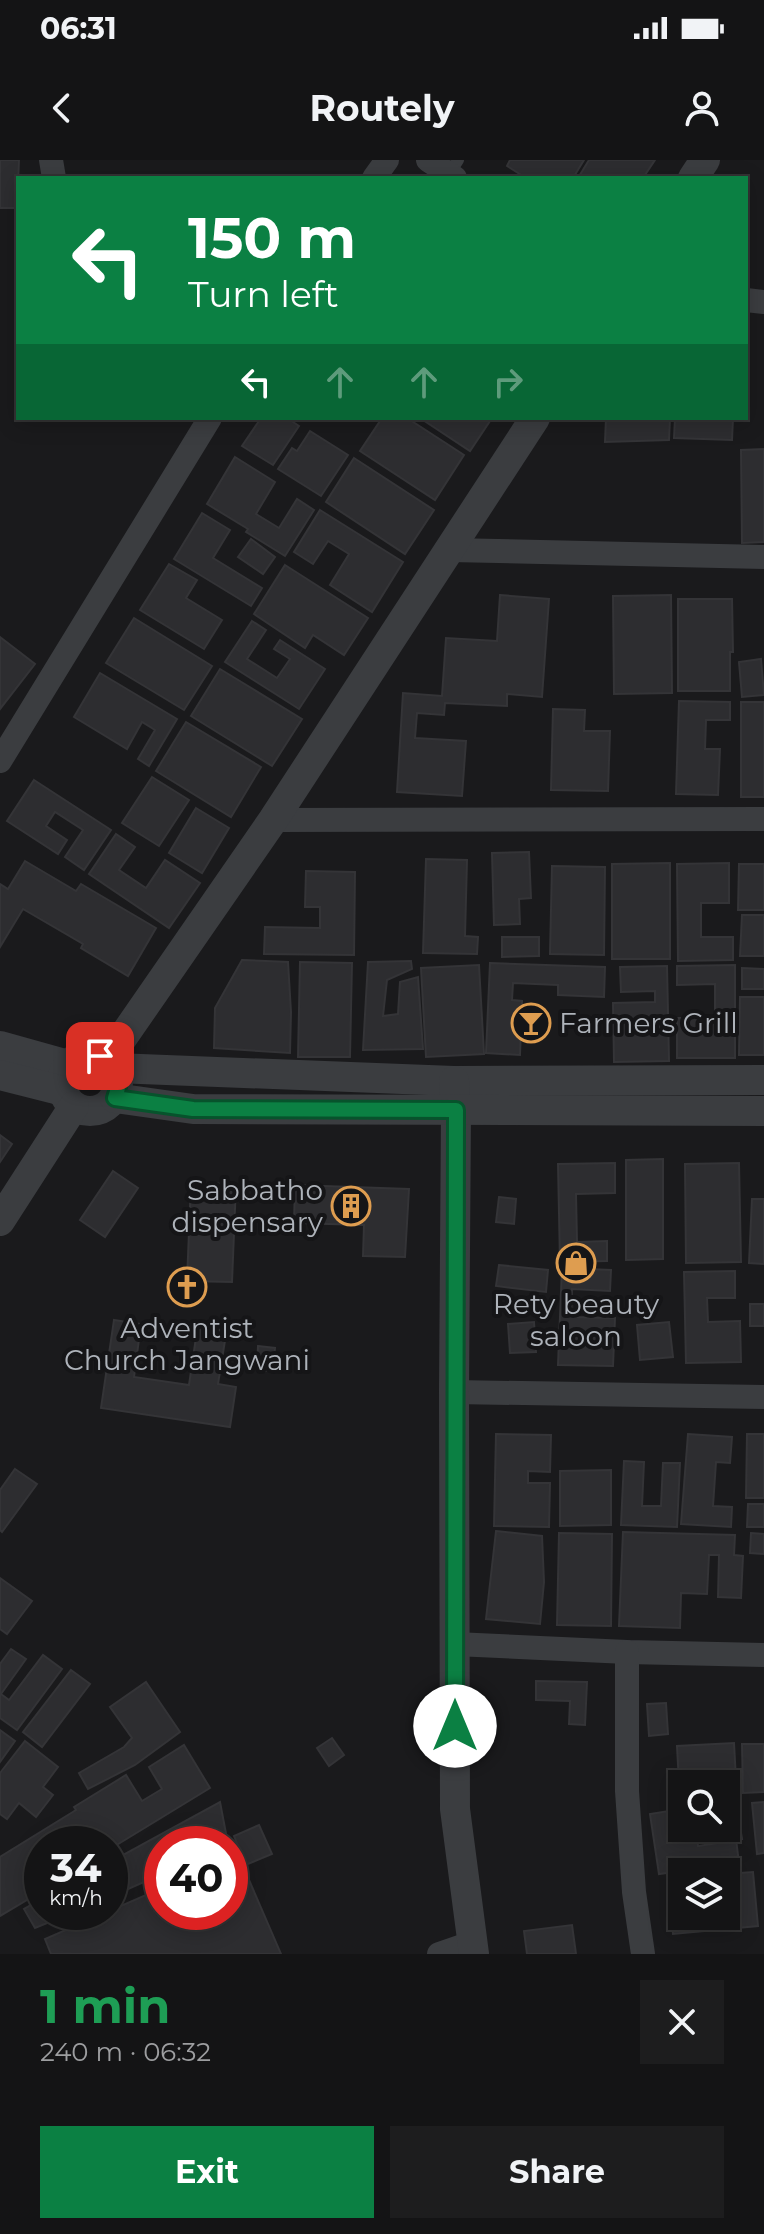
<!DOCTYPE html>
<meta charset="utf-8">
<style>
body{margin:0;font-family:Montserrat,sans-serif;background:#1d1d1e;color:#f1f3f6;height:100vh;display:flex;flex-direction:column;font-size:30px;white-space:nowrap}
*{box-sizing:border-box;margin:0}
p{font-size:26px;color:#9d9ea0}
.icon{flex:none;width:44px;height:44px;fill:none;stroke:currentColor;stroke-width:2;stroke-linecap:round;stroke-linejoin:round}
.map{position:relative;height:1794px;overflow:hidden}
.sheet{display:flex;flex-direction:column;background:#141415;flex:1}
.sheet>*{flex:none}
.hud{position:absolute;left:16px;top:16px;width:732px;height:244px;border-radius:0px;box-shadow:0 4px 20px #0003,0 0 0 2px #333334;background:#0b8043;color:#fff;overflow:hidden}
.tools{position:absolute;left:668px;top:1610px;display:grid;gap:16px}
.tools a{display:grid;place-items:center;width:72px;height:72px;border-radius:0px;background:#141415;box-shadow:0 4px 20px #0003,0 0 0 2px #333334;font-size:40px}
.speed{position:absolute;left:24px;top:1666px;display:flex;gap:16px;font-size:40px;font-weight:700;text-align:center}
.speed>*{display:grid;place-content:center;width:104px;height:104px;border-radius:50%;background:#141415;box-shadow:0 4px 20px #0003,0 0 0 2px #333334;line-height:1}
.speed small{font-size:20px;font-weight:400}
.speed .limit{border:12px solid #d22;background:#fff;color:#111}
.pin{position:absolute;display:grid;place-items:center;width:68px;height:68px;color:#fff;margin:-34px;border-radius:16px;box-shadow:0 4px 12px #0006}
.me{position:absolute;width:88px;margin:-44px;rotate:0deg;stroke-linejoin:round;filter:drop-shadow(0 0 6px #0008)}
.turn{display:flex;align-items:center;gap:28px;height:168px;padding:0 40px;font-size:36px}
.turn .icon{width:104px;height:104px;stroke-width:2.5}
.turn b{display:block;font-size:56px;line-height:68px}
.lanes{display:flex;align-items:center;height:76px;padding:0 40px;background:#0003;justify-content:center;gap:40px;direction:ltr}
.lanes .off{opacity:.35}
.round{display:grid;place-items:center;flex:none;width:84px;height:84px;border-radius:0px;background:#1d1d1e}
.summary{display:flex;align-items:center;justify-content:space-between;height:136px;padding:0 40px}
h1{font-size:48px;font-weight:700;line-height:60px;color:#1e9e55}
.button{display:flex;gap:16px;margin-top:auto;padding:16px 40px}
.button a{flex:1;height:92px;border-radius:0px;background:#0b8043;color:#fff;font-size:32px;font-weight:700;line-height:92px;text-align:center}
.button a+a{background:#1d1d1e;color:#f1f3f6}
.status{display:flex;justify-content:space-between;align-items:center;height:56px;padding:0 40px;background:#141415;direction:ltr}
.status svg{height:22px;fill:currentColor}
header{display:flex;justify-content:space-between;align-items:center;height:104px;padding:0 40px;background:#141415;font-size:36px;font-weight:700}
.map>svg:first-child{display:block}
.building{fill:#2d2d30;stroke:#343437;stroke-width:2}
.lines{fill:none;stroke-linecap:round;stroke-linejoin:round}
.service{stroke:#3b3d40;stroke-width:12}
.minor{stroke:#3b3d40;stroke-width:24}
.tertiary{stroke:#3b3d40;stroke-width:30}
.route-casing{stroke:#07532c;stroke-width:20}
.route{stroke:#0b8043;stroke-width:14}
.labels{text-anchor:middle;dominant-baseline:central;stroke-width:8;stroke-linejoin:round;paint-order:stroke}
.poi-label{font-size:28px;fill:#aeb3ba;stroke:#151517}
</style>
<div class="status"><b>06:31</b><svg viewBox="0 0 49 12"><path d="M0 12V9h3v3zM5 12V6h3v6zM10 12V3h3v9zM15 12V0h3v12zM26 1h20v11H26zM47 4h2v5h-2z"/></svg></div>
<header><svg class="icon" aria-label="back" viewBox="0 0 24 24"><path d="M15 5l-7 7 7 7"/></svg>Routely<svg class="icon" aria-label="person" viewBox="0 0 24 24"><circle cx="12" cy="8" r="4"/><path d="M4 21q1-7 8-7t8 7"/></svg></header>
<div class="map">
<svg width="764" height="1794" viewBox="0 0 764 1794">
<rect width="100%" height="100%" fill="#1a1a1c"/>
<g class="building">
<path d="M0 0H19L17 48H0Z"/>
<path d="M510 0H584L573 18H526L507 6Z"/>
<path d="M589 0H655L643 18H578Z"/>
<path d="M261 258H287L299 266 273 305 242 286Z"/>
<path d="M382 258H407L464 295 435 340 360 291Z"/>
<path d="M420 258H492L470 291Z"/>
<path d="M606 258H670L669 280 605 282Z"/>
<path d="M675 258H733L732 280 674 278Z"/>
<path d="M310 271 348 295 321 336 278 309 292 288 297 291Z"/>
<path d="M764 289V382L742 383 741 290Z"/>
<path d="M235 297 275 322 256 354 279 368 297 339 314 350 285 396 246 372 248 369 207 344Z"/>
<path d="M354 298 434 350 405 394 326 342Z"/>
<path d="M320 350 403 402 372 452 330 425 349 394 328 381 313 404 294 392Z"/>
<path d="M202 353 230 370 213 398 262 428 251 446 174 399Z"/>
<path d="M251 379 275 397 263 414 238 397Z"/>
<path d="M169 404 197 420 186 438 222 460 204 489 140 450Z"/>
<path d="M285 405 368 458 344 495 313 475 305 488 254 454Z"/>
<path d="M500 435 549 439 542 537 507 534V546L445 543 444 555 417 553 415 578 466 581 462 636 397 632 403 533 442 536 446 478 497 481Z"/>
<path d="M671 435 672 533 614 534 613 436Z"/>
<path d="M678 439H732L733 492H730V531H678Z"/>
<path d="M134 458 212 506 184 550 106 503Z"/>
<path d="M252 461 266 470 247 499 277 518 290 499 274 489 280 480 325 509 299 549 225 502Z"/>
<path d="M0 477 35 504 0 549Z"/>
<path d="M761 499 764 535 742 537 739 502Z"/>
<path d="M220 509 302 559 272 606 191 556Z"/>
<path d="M100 513 177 559 149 606 138 599 155 570 142 562 127 589 74 557Z"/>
<path d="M679 541 730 542V560H706L705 589H720L718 635 676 634Z"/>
<rect x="741" y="542" width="23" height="95"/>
<path d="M553 549 585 550 584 571H610L608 631 551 630Z"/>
<path d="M186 562 261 607 231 657 156 611Z"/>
<path d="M152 617 189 640 159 686 122 663Z"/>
<path d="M34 620 111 670 84 710 65 697 83 670 55 652 46 666 67 680 58 694 7 661Z"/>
<path d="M196 648 229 668 202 713 169 693Z"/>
<path d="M116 674 135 687 119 710 146 728 165 700 200 723 169 768 89 714Z"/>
<path d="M529 692 531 738 519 739 520 764 494 765 492 693Z"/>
<path d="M426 699 467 700 465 776 478 777 477 794 423 793Z"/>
<path d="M25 701 76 731 81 724 156 768 128 816 81 788 83 784 23 749 0 787V724L8 729Z"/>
<path d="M670 703V799H612V704Z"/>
<path d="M729 703V743H701V777H733V800L678 801 677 704Z"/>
<path d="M739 704H764V750H738Z"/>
<path d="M552 706 605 707 604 795 550 794Z"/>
<path d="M306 711 355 712 354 795 264 794 265 767 320 768V747H305Z"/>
<path d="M742 755H764V796H740Z"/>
<path d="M502 777H539V796L502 797Z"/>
<path d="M242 800 288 802 291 852 290 893 214 888 215 848Z"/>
<path d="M411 801 412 809 387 820 383 856 398 854 400 822 418 817 423 889 363 890 368 802Z"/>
<path d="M300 802 352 803 350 897H298Z"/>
<path d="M490 803 605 807 604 837 558 835V825L513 823 512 840 522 841 520 895 486 893Z"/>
<path d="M479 805 484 894 426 897 421 808Z"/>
<path d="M735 805V898H677V858H715V824L677 825V806Z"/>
<path d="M667 806 669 901 614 902 613 843 655 842V831L621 832 620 807Z"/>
<path d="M742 808 764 809V829H742Z"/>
<path d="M740 837H764V895H739Z"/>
<path d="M0 975 12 984 0 1002Z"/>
<path d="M663 999V1099L626 1100V1000Z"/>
<path d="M615 1003V1033L576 1034 577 1082 607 1081V1101L560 1102 558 1004Z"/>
<path d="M739 1003 741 1102 686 1103 685 1004Z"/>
<path d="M113 1011 138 1028 105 1077 80 1060Z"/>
<path d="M191 1023 236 1024 232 1122 187 1121Z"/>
<path d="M295 1025 409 1029 405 1097 363 1096 364 1065 294 1063Z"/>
<path d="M499 1037 516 1039 514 1064 496 1062Z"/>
<path d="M752 1039H764V1104L749 1103Z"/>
<path d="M499 1105 548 1110 546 1132 496 1126Z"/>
<path d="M562 1108 611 1110 610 1131 572 1129 571 1157 615 1158 613 1206 558 1205Z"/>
<path d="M735 1111V1138H707L708 1162 740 1161 741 1202 686 1203 684 1112Z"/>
<rect x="750" y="1144" width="14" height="22"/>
<path d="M114 1160 141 1164 134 1217 189 1225 198 1164 227 1168 218 1224 236 1227 230 1267 101 1248Z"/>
<path d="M534 1162 536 1192 510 1193 508 1164Z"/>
<path d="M669 1162 673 1197 640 1200 637 1165Z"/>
<path d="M258 1186 275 1188 273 1211 257 1210Z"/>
<path d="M496 1274 551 1275 550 1312 528 1311V1323H550L549 1367 494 1366Z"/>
<path d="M688 1274 732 1277 730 1303 716 1302 713 1346 732 1347 731 1367 681 1364Z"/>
<path d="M747 1274H764V1338H746Z"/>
<path d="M624 1301 644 1302 642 1346H661L663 1303H680L677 1367 621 1365Z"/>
<path d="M15 1309 37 1324 2 1372 0 1370V1330Z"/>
<path d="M611 1310V1365L560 1366V1311Z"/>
<path d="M748 1344H764V1367H747Z"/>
<path d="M496 1371 542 1376 544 1422 540 1464 486 1459Z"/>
<path d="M623 1372 735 1375 734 1395 743 1396 741 1438 718 1437 719 1395H709L707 1434 681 1433 680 1468 619 1466Z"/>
<path d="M559 1373 612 1374 611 1466 557 1465Z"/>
<path d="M751 1373 764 1374V1394L750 1393Z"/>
<path d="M0 1418 32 1441 7 1474 0 1469Z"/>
<path d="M11 1489 26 1499 1 1534 9 1540 43 1495 62 1509 17 1570 0 1558V1504Z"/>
<path d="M71 1510 90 1524 42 1587 23 1572Z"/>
<path d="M536 1521 587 1522 585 1565 569 1564 570 1541 536 1540Z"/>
<path d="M146 1522 180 1572 135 1605 88 1629 79 1613 124 1587 132 1578 110 1547Z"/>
<path d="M666 1543 668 1574 649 1576 647 1544Z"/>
<path d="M0 1570 15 1581 0 1602Z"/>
<path d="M332 1578 344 1595 329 1606 317 1588Z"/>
<path d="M25 1581 58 1607 43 1627 53 1635 36 1657 19 1643 7 1659 0 1654V1613Z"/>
<path d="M734 1583 737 1638 726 1639V1624H682V1642H680L677 1586Z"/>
<path d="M742 1584H764V1632L743 1633Z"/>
<path d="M184 1585 210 1628 110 1689V1684H42V1731L0 1756V1697L76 1650 74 1647 126 1615 142 1641 162 1629 149 1607Z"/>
<path d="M220 1642 228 1684H162V1714L110 1737V1702Z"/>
<path d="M764 1642V1693L757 1694 752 1643Z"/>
<path d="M737 1648 742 1679H736L739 1703 659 1714 650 1654 682 1649V1668H695L698 1686 731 1681 727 1649Z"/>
<path d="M259 1665 272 1694 243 1706 281 1794H51L45 1779 162 1728V1752H230V1698L241 1693 234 1676Z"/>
<path d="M753 1712 758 1766 673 1774 668 1720 682 1719V1756H726V1714Z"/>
<path d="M42 1739V1752H74L35 1768 24 1749Z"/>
<path d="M572 1765 576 1794H527L524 1771Z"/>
</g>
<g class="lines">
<path class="service" d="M449 14 458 0"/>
<g class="minor">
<path d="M51 0 54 18"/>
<path d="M428 0 455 18"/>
<path d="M374 18 387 0"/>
<path d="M746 140 764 142"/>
<path d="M450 390 764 397"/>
<path d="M0 601 210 258"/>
<path d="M273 660 764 659"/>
<path d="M454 1232 764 1237"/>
<path d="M455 1484 627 1492 764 1495"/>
<path d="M627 1492V1631L634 1732 643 1794"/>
<path d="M439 1794 471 1783"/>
</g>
<g class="tertiary">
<path d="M693 18 705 0"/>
<path d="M0 886 68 905"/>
<circle cx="90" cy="923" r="28"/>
<path d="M107 900 273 660 535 258"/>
<path d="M115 908 454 921 764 920"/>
<path d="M0 915 63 931"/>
<path d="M454 921 456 950 454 1232 455 1649 474 1794"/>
<path d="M115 938 193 949 764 951"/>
<path d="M0 1061 74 946"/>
</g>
</g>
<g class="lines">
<defs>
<path id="route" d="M100 896C118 905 122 920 115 938L193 949 456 950 455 1566"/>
</defs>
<use href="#route" class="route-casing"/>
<use href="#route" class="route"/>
</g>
<defs>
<symbol id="bar-ring" viewBox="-11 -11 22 22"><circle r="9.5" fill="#151517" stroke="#de9d50" stroke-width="1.5"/><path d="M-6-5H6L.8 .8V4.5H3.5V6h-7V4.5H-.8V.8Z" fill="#de9d50"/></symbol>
<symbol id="building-ring" viewBox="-11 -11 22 22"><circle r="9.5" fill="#151517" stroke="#de9d50" stroke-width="1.5"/><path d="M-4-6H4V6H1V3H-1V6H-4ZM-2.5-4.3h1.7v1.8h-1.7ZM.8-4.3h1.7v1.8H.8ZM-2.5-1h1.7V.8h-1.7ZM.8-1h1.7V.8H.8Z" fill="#de9d50"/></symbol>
<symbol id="shop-ring" viewBox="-11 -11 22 22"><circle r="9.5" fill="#151517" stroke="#de9d50" stroke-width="1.5"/><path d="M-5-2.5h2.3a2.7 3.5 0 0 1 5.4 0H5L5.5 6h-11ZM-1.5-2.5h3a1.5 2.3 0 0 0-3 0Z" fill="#de9d50"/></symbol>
<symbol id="church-ring" viewBox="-11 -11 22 22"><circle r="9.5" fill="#151517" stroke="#de9d50" stroke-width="1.5"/><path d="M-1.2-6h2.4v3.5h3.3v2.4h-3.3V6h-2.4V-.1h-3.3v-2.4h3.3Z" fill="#de9d50"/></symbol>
</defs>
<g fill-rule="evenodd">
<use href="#bar-ring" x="509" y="841" width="44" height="44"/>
<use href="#building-ring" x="329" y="1024" width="44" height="44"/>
<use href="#shop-ring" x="554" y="1081" width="44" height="44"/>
<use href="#church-ring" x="165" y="1105" width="44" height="44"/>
</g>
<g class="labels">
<g class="poi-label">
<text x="559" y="863" text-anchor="start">Farmers Grill</text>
<text x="323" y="1030" text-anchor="end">Sabbatho<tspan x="323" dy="32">dispensary</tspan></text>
<text x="576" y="1144">Rety beauty<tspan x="576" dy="32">saloon</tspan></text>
<text x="187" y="1168">Adventist<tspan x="187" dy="32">Church Jangwani</tspan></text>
</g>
</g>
</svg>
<div class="tools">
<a><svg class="icon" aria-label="search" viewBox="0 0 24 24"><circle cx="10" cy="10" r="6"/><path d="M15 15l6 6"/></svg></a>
<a><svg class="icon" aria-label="layers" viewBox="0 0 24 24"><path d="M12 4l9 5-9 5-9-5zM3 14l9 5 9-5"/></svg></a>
</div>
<div class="speed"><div>34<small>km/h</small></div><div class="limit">40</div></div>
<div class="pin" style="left:100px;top:896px;background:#d93025"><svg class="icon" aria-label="arrive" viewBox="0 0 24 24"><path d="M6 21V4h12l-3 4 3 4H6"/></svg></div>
<svg class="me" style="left:455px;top:1566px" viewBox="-20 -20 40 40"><circle r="19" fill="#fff"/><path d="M0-13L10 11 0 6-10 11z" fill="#0b8043"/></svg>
<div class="hud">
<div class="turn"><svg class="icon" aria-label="left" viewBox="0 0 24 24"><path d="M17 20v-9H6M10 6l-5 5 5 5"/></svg><div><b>150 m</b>Turn left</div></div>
<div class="lanes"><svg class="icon" aria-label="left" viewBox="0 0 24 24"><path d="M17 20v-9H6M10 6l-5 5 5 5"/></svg><svg class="icon off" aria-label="ahead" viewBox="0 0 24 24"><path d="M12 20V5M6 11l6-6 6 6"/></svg><svg class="icon off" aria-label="ahead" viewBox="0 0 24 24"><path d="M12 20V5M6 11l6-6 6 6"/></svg><svg class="icon off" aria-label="right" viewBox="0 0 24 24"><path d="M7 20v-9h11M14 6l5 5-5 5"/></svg></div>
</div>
</div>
<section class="sheet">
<div class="summary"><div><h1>1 min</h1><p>240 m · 06:32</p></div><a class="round"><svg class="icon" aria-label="close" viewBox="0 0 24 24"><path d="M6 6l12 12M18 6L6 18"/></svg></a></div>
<div class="button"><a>Exit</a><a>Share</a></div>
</section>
